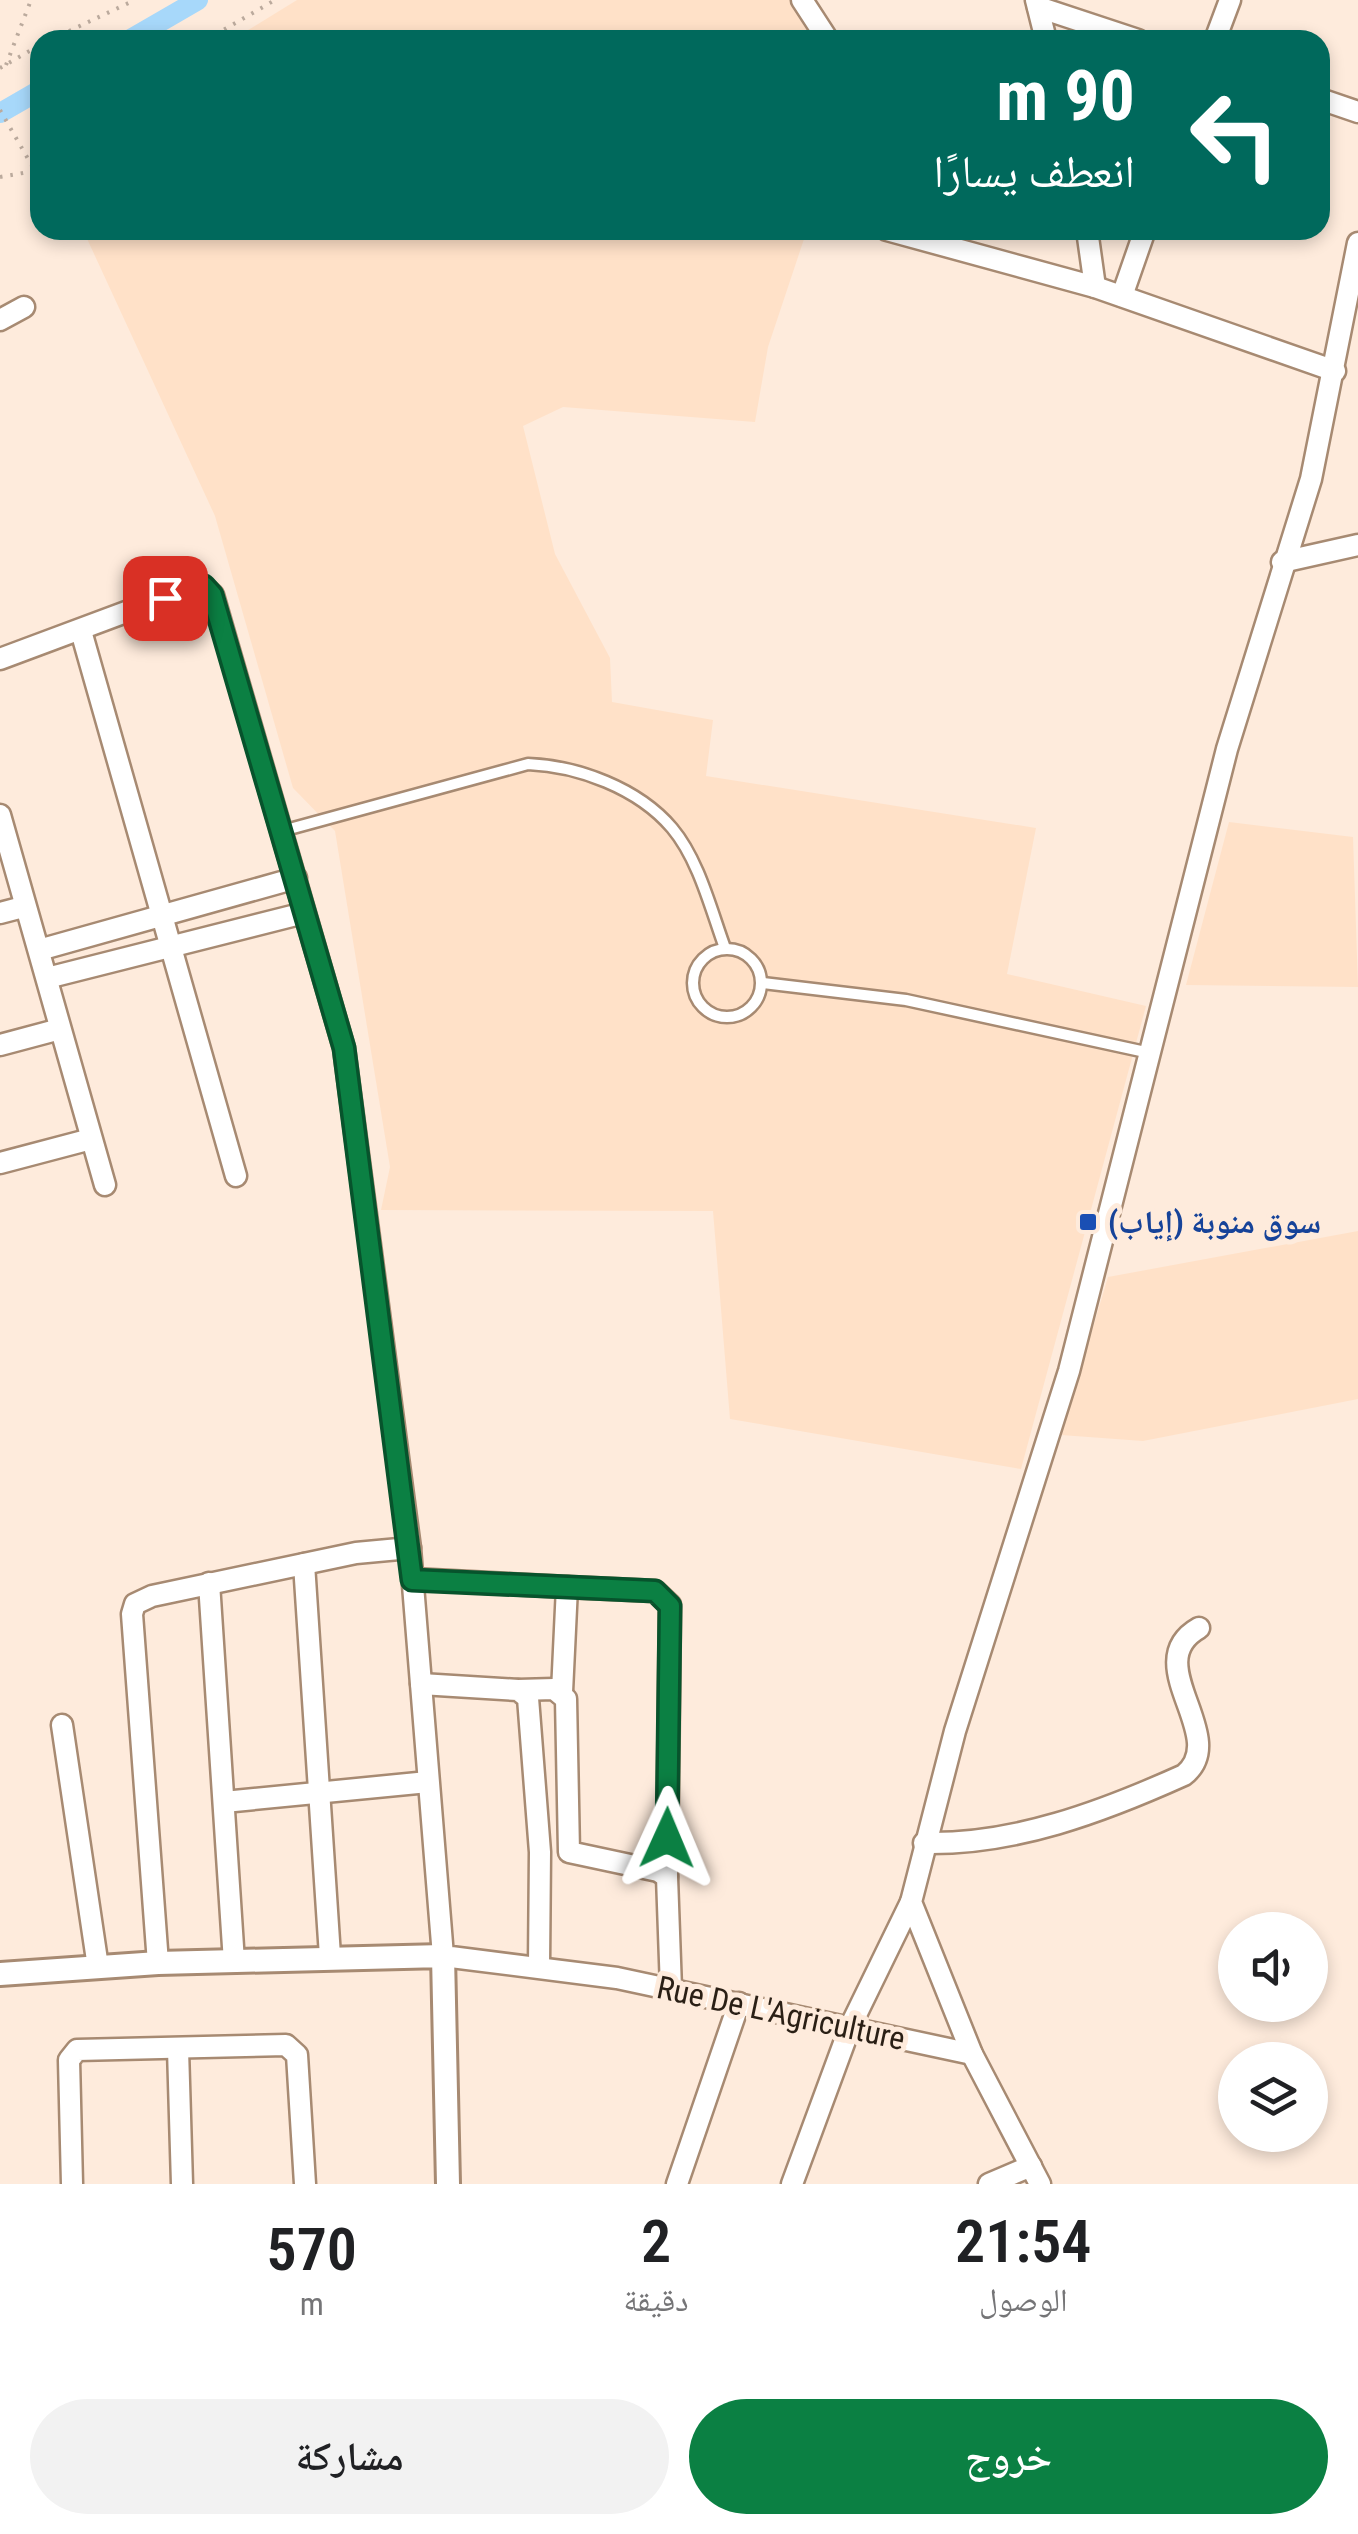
<!DOCTYPE html>
<html lang="ar">
<meta charset="utf-8">
<style>
body{margin:0;font-family:"Roboto Condensed","Noto Naskh Arabic",sans-serif;background:#f2f2f2;color:#202124;direction:rtl;height:100vh;display:flex;flex-direction:column;font-size:38px;white-space:nowrap}
*{box-sizing:border-box;margin:0}
p{font-size:32px;color:#757577}
.icon{flex:none;width:55px;height:55px;fill:none;stroke:currentColor;stroke-width:2;stroke-linecap:round;stroke-linejoin:round}
.map{position:relative;height:2184px;overflow:hidden;direction:ltr}
.drawer{display:flex;flex-direction:column;background:#fff;flex:1}
.drawer>*{flex:none}
.guide{position:absolute;left:30px;top:30px;width:1300px;height:210px;border-radius:30px;box-shadow:0 5px 15px #0003;direction:rtl;background:#00695c;color:#fff;overflow:hidden}
.tools{position:absolute;left:1218px;top:1912px;display:grid;gap:20px}
.tools a{display:grid;place-items:center;width:110px;height:110px;border-radius:50%;background:#fff;box-shadow:0 5px 15px #0003;font-size:50px}
.pin{position:absolute;display:grid;place-items:center;width:85px;height:85px;color:#fff;margin:-42px;border-radius:20px;box-shadow:0 5px 15px #0006}
.me{position:absolute;width:110px;margin:-55px;rotate:1deg;stroke-linejoin:round;filter:drop-shadow(0 0 8px #0008)}
.turn{display:flex;align-items:center;gap:35px;height:210px;padding:0 30px;font-size:45px}
.turn .icon{width:130px;height:130px;stroke-width:2.5}
.turn b{display:block;font-size:70px;line-height:85px}
.eta{display:flex;justify-content:space-evenly;align-items:center;height:170px;text-align:center}
.eta b{font-size:60px;font-weight:600;line-height:70px}
.action{display:flex;gap:20px;margin-top:auto;padding:20px 30px}
.action a{flex:1;height:115px;border-radius:60px;background:#0b8043;color:#fff;font-size:40px;font-weight:600;line-height:115px;text-align:center}
.action a+a{background:#f2f2f2;color:#202124}
.map>svg:first-child{display:block}
.built{fill:#ffe1c8}
.lines{fill:none;stroke-linecap:round;stroke-linejoin:round}
.canal{stroke:#a7d8fa;stroke-width:20}
.service-casing{stroke:#a78a72;stroke-width:15}
.minor-casing{stroke:#a78a72;stroke-width:25}
.tertiary-casing{stroke:#a78a72;stroke-width:28}
.path{stroke:#bbaa9d;stroke-width:4;stroke-dasharray:2.5 8;stroke-linecap:butt}
.service{stroke:#fff;stroke-width:10}
.minor{stroke:#fff;stroke-width:20}
.tertiary{stroke:#fff;stroke-width:22}
.route-casing{stroke:#07532c;stroke-width:25}
.route{stroke:#0b8043;stroke-width:18}
.transit-dot{fill:#1a4fb4;stroke:#feebdc;stroke-width:4}
.labels{text-anchor:middle;dominant-baseline:central;stroke-width:10;stroke-linejoin:round;paint-order:stroke}
.transit-label{font-size:32px;font-weight:bold;fill:#164399;stroke:#feebdc;text-anchor:start}
.street-label{font-size:32px;fill:#2a1f15;stroke:#feebdc}
</style>
<div class="map">
<svg width="1358" height="2184" viewBox="0 0 1358 2184">
<rect width="100%" height="100%" fill="#feebdc"/>
<g class="built">
<path d="M297 0H790L815 40H232Z"/>
<path d="M83 230H858L806 233 768 347 755 422 563 407 523 426 555 554 610 658 612 702 713 720 706 776 1036 828 1007 974 1146 1006 1021 1469 730 1419 713 1211 381 1210 390 1167 335 831 293 788 215 516Z"/>
<path d="M1229 822 1353 837 1358 987 1186 985Z"/>
<path d="M1358 1231V1399L1143 1441 1061 1435 1108 1277Z"/>
</g>
<g class="lines">
<g class="canal">
<path d="M129 40 198 0"/>
<path d="M0 113 40 90"/>
</g>
<defs>
<g id="service">
<path d="M282 831 528 764C578 766 638 788 672 828 699 860 711 910 725 948"/>
<circle cx="727" cy="983" r="34"/>
<path d="M763 983 906 1000 1150 1053"/>
</g>
<g id="minor">
<path d="M802 0 828 40"/>
<path d="M1036 0 1046 40"/>
<path d="M1038 7 1138 40"/>
<path d="M1215 40 1230 0"/>
<path d="M1320 99 1358 112"/>
<path d="M887 230 1095 287 1335 371"/>
<path d="M1087 230 1095 287"/>
<path d="M1122 296 1145 230"/>
<path d="M0 320 24 307"/>
<path d="M1282 562 1358 545"/>
<path d="M81 631 236 1176"/>
<path d="M0 659 193 587H204L213 595 344 1048 410 1548 443 1956 617 1978 972 2054"/>
<path d="M0 815 105 1185"/>
<path d="M0 913 23 907"/>
<path d="M39 950 296 878"/>
<path d="M47 978 304 913"/>
<path d="M0 1045 60 1029"/>
<path d="M0 1163 91 1139"/>
<path d="M304 1564 330 1956"/>
<path d="M413 1579 567 1587 562 1692"/>
<path d="M209 1583 234 1962"/>
<path d="M567 1587 655 1591 670 1605 667 1877"/>
<path d="M421 1684 518 1690 528 1698 540 1852 539 1965"/>
<path d="M518 1690 554 1689 566 1699 569 1852 658 1871 667 1877 671 1989"/>
<path d="M62 1725 98 1967"/>
<path d="M224 1802 428 1782"/>
<path d="M924 1843C1014 1845 1102 1812 1184 1775 1232 1737 1137 1663 1199 1628"/>
<path d="M158 1963 132 1614 135 1604 152 1596 356 1553 410 1548"/>
<path d="M178 2049 182 2184"/>
<path d="M72 2184 69 2060 77 2050 286 2045 297 2055 305 2184"/>
<path d="M677 2184 739 2003"/>
<path d="M792 2184 850 2027 911 1902"/>
<path d="M989 2184 1031 2166"/>
<path d="M1040 2184 972 2054 911 1902 955 1731 1069 1371 1227 749 1311 479 1358 243"/>
</g>
<path id="tertiary" d="M0 1974 158 1963 443 1956 448 2184"/>
</defs>
<use href="#service" class="service-casing"/>
<use href="#minor" class="minor-casing"/>
<use href="#tertiary" class="tertiary-casing"/>
<g class="path">
<path d="M50 40 135 0"/>
<path d="M206 40 275 0"/>
<path d="M6 65 31 0"/>
<path d="M0 68 40 45"/>
<path d="M0 110 35 171"/>
<path d="M0 177 40 170"/>
</g>
<use href="#service" class="service"/>
<use href="#minor" class="minor"/>
<use href="#tertiary" class="tertiary"/>
</g>
<g class="lines">
<defs>
<path id="route" d="M165 598 204 586 212 595 344 1048 412 1580 655 1591 670 1606 667 1838"/>
</defs>
<use href="#route" class="route-casing"/>
<use href="#route" class="route"/>
</g>
<rect class="transit-dot" x="1078" y="1212" width="20" height="20" rx="5"/>
<g class="labels">
<g class="transit-label">
<text x="1108" y="1222">سوق منوبة (إياب)</text>
</g>
<g class="street-label">
<text transform="translate(781 2013) rotate(12)">Rue De L'Agriculture</text>
</g>
</g>
</svg>
<div class="tools">
<a><svg class="icon" aria-label="sound" viewBox="0 0 24 24"><path d="M4 9h4l5-4v14l-5-4H4zM17 9q2 3 0 6"/></svg></a>
<a><svg class="icon" aria-label="layers" viewBox="0 0 24 24"><path d="M12 4l9 5-9 5-9-5zM3 14l9 5 9-5"/></svg></a>
</div>
<div class="pin" style="left:165px;top:598px;background:#d93025"><svg class="icon" aria-label="arrive" viewBox="0 0 24 24"><path d="M6 21V4h12l-3 4 3 4H6"/></svg></div>
<svg class="me" style="left:667px;top:1838px" viewBox="-20 -20 40 40"><path d="M0-17L14 15 0 8-14 15z" fill="#0b8043" stroke="#fff" stroke-width="4"/></svg>
<div class="guide">
<div class="turn"><svg class="icon" aria-label="left" viewBox="0 0 24 24"><path d="M17 20v-9H6M10 6l-5 5 5 5"/></svg><div><b>90 m</b>انعطف يسارًا</div></div>
</div>
</div>
<section class="drawer">
<div class="eta">
<div><b>21:54</b><p>الوصول</p></div>
<div><b>2</b><p>دقيقة</p></div>
<div><b>570</b><p>m</p></div>
</div>
<div class="action"><a>خروج</a><a>مشاركة</a></div>
</section>
